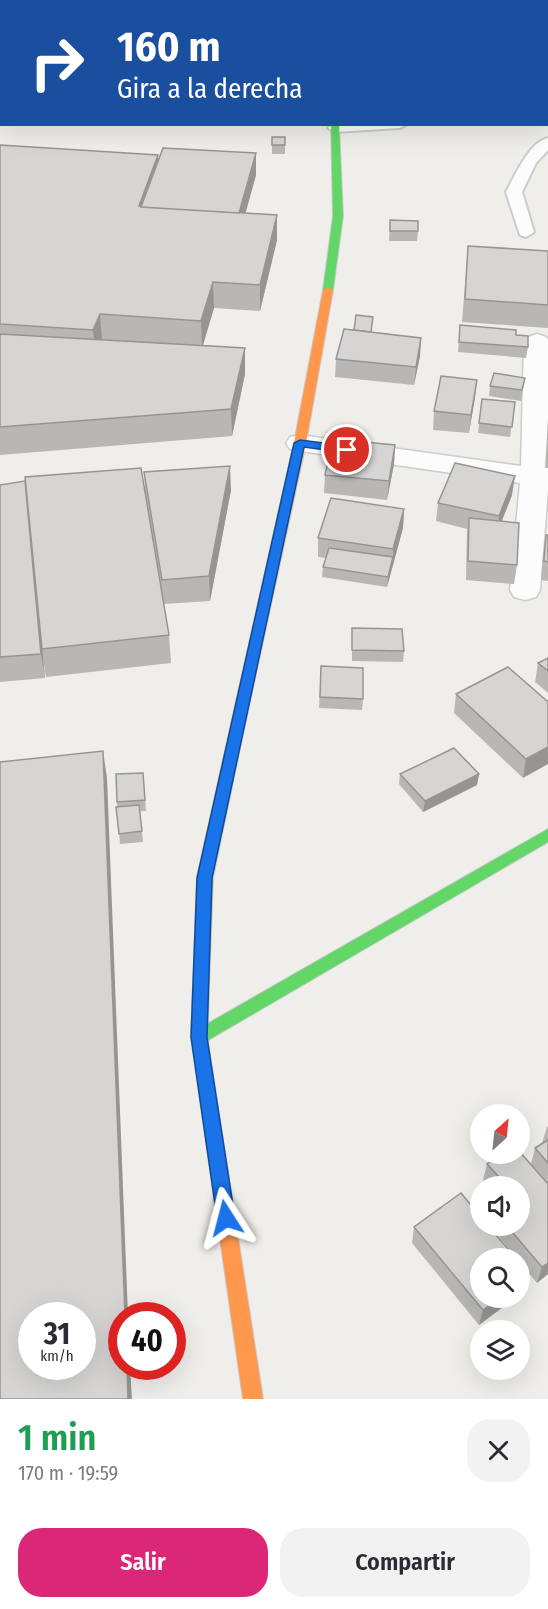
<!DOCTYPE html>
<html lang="es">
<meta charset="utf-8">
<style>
body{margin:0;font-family:"Fira Sans Condensed",sans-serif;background:#f2f2f3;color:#2b2b33;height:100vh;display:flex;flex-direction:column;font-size:22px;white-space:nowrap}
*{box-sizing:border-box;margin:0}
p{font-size:20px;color:#7c7c81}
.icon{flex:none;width:33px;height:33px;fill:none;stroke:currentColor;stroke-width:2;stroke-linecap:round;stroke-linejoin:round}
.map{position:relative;height:1399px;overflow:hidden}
.details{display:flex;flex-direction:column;background:#fff;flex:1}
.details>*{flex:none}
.banner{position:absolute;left:0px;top:0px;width:549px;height:126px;box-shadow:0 6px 24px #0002;background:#1a4fa0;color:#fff;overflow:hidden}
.needle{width:39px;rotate:27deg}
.controls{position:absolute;left:470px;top:1104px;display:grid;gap:12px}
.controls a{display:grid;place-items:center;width:60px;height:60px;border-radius:50%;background:#fff;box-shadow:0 6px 24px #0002;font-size:30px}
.speed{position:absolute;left:18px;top:1302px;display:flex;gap:12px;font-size:30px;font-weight:700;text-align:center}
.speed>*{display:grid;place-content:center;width:78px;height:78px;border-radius:50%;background:#fff;box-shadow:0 6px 24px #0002;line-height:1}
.speed small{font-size:15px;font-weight:400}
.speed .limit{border:9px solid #d22;background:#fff;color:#111}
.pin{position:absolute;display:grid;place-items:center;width:51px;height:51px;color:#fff;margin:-26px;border:3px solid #fff;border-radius:50%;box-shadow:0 2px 6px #0007}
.me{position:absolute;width:66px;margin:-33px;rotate:351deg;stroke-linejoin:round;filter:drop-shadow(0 0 4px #0008)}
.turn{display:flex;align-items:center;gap:21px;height:126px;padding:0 18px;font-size:27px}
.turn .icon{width:78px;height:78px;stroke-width:2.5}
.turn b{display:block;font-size:42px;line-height:51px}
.round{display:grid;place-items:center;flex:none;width:63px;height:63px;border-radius:24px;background:#f2f2f3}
.headline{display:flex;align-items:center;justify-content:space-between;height:102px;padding:0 18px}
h1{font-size:36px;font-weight:600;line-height:45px;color:#1e9e55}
.primary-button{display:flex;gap:12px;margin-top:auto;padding:12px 18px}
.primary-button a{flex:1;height:69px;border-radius:24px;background:#db2777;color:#fff;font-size:24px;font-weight:600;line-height:69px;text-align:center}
.primary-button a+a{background:#f2f2f3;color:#2b2b33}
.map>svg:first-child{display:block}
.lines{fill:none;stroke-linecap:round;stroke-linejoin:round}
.lane-casing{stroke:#cbcccc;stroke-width:4}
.street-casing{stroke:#cbcccc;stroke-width:3}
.fast-casing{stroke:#cacacb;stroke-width:2}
.slow-casing{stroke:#cacacb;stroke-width:2}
.lane{fill:#fdfcfc;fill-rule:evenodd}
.street{fill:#fdfcfc;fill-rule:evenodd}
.fast{fill:#63d668;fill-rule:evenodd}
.slow{fill:#ff974d;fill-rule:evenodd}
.wall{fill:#b8b7b5}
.shaded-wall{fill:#969594}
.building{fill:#d6d5d3;stroke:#969594;stroke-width:1.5;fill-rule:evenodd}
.route{fill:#1a73e8;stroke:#114b97;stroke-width:1.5}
</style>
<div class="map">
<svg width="548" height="1399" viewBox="0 0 548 1399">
<rect width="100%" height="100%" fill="#efeeea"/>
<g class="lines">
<defs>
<g id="lane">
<rect x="0" y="96" width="2" height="8"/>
<path d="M332 124H407L400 128 335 132 328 128Z"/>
<path d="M548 138V150L536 163 522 192 534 232 526 237 520 235 506 192C515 176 529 142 548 138Z"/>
</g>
<g id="street">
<rect x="305" y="0" width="18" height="2"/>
<path d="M537 334 546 337 548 340V490L540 590 536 597 525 600 514 597 510 590 520 483 300 451 290 449 286 443 290 437 300 435 521 466 524 342 528 337Z"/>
</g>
<g id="fast">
<path d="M331 124H339L343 216 333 290 328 293 323 290 333 216Z"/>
<path d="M238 719 245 724 213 877 208 1014 206 1019 200 1021 194 1019 192 1014 197 877 231 724Z"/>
<path d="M548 829V842L205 1042 199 1044 193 1042 191 1037 193 1032Z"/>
</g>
<g id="slow">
<path d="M328 287 333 290 306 443 245 724 238 729 231 724 294 443 323 290Z"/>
<path d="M200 1007 206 1009 208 1014 207 1037 263 1399H243L191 1037 192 1014 194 1009Z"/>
</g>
</defs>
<use href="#lane" class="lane-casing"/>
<use href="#street" class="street-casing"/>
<use href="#fast" class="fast-casing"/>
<use href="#slow" class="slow-casing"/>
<use href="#lane" class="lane"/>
<use href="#street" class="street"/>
<use href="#fast" class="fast"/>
<use href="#slow" class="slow"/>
</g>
<g class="wall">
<rect x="272" y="137" width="13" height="17"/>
<path d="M0 145 158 155 159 160 256 153V175L245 213 277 240 260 311 214 308 203 345 245 348V374L232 436 0 455Z"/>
<path d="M390 220 418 231 417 241H389Z"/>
<path d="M468 246 548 251V328L462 322Z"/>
<path d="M460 325 516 335 528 347 526 358 458 352Z"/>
<path d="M372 332 421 338 420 356 414 385 335 377 336 359Z"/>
<path d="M525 378 521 401 489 396 490 386Z"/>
<path d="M477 380 469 433 433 430 434 411Z"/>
<path d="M482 399 515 402 510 437 478 433Z"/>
<path d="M548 419V468H545Z"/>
<path d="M395 445 394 464 387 500 324 493 325 475Z"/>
<path d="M144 472 231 490 210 601 164 604 169 635 171 663 46 677 43 657 45 678 0 682V485L27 498 145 491Z"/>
<path d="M512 495 502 521 517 565 514 584 466 580 467 529 436 521 438 503Z"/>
<path d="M404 509 403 528 387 587 322 577 323 567 326 558 318 557V538Z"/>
<path d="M546 535H548V581L541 580 543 554Z"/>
<path d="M352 628 404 651 403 662 352 661Z"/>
<path d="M548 658V693L535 682 538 663Z"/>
<path d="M321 666 363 699 362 710 319 708Z"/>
<path d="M456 694 547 701 523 778 454 713Z"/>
<path d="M400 774H479L477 785 423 812 399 784Z"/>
<path d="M144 783 146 811H140L143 842 120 844 117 802Z"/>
<path d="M548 1126V1274L537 1283 519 1261V1258H517L490 1226H519L483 1180 487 1164H531L535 1148 542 1143 547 1127Z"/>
<path d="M480 1190V1214L475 1207 478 1191Z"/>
<path d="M414 1227 480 1298H515L479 1325 412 1243Z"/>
</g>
<g class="shaded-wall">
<path d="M256 153V175L239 237 238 215Z"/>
<path d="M158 155 160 179 140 209 139 206Z"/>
<path d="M277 215V240L260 311V285Z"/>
<path d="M213 282 214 308 202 348 201 321Z"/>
<path d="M100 314 102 340 96 357 93 330Z"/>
<path d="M421 338 420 356 414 385 416 367Z"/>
<path d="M245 348V374L232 436 231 409Z"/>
<path d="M477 380 475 398 469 433 471 415Z"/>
<path d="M395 445 394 464 387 500 389 481Z"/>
<path d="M230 466 231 490 210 601 209 576Z"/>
<path d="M515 476 512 495 496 535 499 516Z"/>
<path d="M25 481 29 505 45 678 41 654Z"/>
<path d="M404 509 403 528 387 587 388 577 393 557V549Z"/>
<path d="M548 747V764L523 778 526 759Z"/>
<path d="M103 751 107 778 128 1316H125Z"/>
<path d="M479 774 477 785 423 812 425 801Z"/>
<path d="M548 1263V1274L537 1283 542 1267Z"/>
<path d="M530 1274 525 1290 519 1294V1282Z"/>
<path d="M499 1298H515L479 1325 483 1310Z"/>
<path d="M127 1366H130L132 1399H128Z"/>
</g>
<g class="building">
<path d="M64 0H250L251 2H64Z"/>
<path d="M384 0H475L476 2H385Z"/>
<rect x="272" y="137" width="13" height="8"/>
<path d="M0 145 158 155 139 206 277 215 260 285 213 282 201 321 100 314 93 330 0 324Z"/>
<path d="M163 148 256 153 239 213 141 207Z"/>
<path d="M390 220 418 221V231H390Z"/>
<path d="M468 246 548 251V305L465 299Z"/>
<path d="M356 315 373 317 371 332 354 330Z"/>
<path d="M460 325 516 330V335L528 336V347L459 342Z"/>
<path d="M344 329 421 338 416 367 336 359Z"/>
<path d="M0 334 245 348 231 409 0 427Z"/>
<path d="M494 373 525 378 522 390 490 386Z"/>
<path d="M441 376 477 380 471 415 434 411Z"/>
<path d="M482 399 515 402 512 427 479 423Z"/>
<path d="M333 439 395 445 389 481 325 475Z"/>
<path d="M455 463 515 476 499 516 438 503Z"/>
<path d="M230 466 209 576 162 580 144 472Z"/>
<path d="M141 468 169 635 42 649 25 477Z"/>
<path d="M25 481 41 654 0 657V485Z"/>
<path d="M331 498 404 509 393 549 318 538Z"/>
<path d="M469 518 519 523 517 565 468 561Z"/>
<path d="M546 535H548V562L544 561Z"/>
<path d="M329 548 393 557 388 577 323 567Z"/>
<path d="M352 628 402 629 404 651 352 650Z"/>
<path d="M548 658V671L538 663Z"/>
<path d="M321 666 363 668V699L320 697Z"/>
<path d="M508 667 547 701H548V747L526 759 456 694Z"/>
<path d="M454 748 479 774 425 801 400 774Z"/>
<path d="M103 751 125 1316H122V1366H127L128 1399H0V762ZM32 1316H82V1366H32Z"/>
<path d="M143 773 145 800 117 802 116 774Z"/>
<path d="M139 805 142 831 119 834 116 807Z"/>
<path d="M548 1140V1163L535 1148Z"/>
<path d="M519 1151 548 1184V1263L542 1267 507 1226H519V1186H484L498 1176 487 1164 502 1154H519Z"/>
<path d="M461 1193 480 1216V1226H488L516 1258H480V1298H499L483 1310 414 1227Z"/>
<path d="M519 1262 530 1274 519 1282Z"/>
</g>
<path class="route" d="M300 440 347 446 353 450 347 453 304 447 212 878 207 1037 235 1218 233 1224 226 1227 220 1224 217 1218 191 1037 197 878 294 443Z"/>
</svg>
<div class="controls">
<a><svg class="needle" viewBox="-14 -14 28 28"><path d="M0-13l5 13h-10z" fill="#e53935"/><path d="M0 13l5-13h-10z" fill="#7c7c81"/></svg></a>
<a><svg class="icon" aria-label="sound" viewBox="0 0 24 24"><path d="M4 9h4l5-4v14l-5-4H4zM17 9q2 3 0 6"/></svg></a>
<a><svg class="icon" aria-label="search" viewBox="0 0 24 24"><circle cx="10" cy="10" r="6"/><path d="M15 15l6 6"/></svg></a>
<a><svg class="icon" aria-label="layers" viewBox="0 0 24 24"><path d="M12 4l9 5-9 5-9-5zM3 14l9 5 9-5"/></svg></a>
</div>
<div class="speed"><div>31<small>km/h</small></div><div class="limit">40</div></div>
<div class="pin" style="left:347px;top:450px;background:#d93025"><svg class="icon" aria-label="arrive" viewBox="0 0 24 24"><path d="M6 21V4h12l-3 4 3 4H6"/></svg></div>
<svg class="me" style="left:226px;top:1218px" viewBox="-20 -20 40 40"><path d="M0-17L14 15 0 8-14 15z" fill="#1a73e8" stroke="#fff" stroke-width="4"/></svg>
<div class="banner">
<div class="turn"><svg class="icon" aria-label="right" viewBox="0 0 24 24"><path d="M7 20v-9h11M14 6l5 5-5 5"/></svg><div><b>160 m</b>Gira a la derecha</div></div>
</div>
</div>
<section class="details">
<div class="headline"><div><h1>1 min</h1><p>170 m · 19:59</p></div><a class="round"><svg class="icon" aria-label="close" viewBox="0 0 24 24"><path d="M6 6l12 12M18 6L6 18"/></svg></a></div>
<div class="primary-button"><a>Salir</a><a>Compartir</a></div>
</section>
